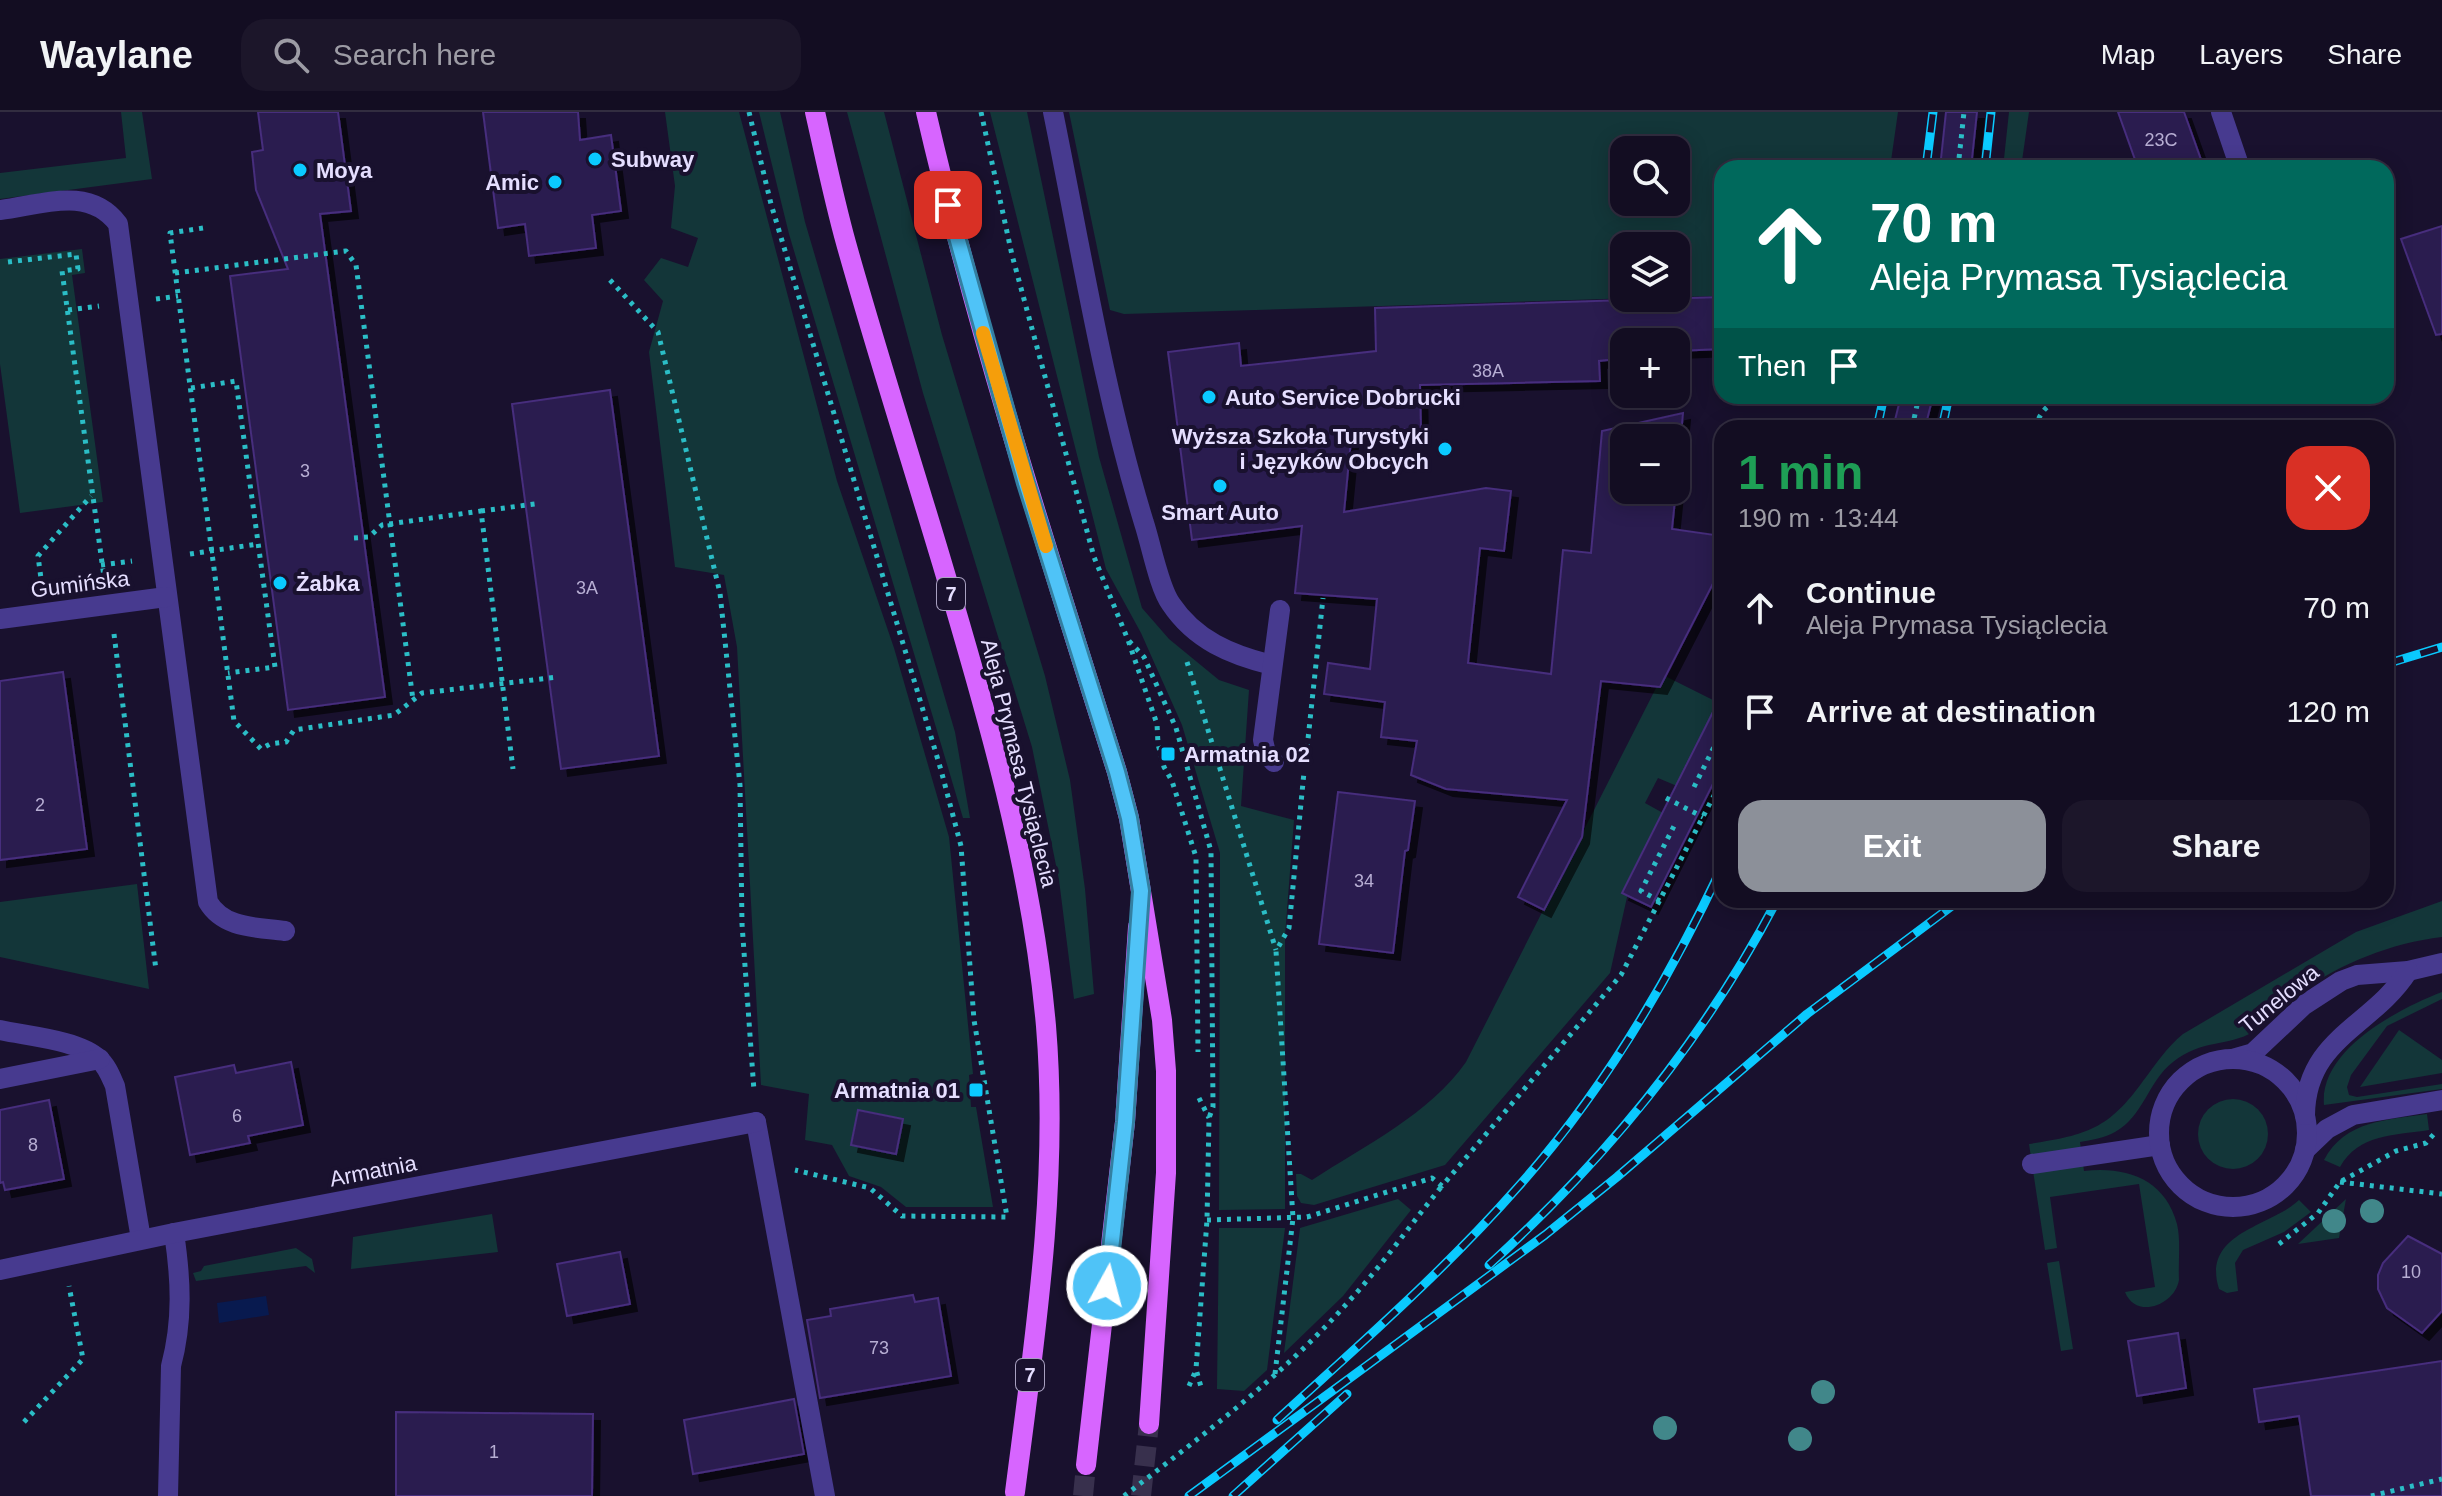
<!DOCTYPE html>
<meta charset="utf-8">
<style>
body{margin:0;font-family:Arial,sans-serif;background:#1c162a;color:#f1f3f6;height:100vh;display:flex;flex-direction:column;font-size:30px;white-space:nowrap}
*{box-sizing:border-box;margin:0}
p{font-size:26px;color:#9d9ca5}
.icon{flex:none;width:44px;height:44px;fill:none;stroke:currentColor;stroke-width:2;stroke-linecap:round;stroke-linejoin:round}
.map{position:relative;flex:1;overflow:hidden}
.sheet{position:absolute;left:1714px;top:308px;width:680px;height:488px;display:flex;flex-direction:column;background:#130d22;border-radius:24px;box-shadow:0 4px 20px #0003,0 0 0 2px #322d40}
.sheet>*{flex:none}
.guide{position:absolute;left:1714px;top:48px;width:680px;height:244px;border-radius:24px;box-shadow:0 4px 20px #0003,0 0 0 2px #322d40;background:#00695c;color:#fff;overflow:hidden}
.fabs{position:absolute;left:1610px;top:24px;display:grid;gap:16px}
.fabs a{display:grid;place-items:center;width:80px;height:80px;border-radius:16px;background:#130d22;box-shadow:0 4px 20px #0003,0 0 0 2px #322d40;font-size:40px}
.pin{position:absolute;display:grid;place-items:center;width:68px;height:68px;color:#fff;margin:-34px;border-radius:16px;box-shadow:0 4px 12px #0006}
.me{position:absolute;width:88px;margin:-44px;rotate:7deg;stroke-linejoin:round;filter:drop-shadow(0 0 6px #0008)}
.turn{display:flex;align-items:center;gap:28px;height:168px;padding:0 24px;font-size:36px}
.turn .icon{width:104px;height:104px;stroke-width:2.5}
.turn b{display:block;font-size:56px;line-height:68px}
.then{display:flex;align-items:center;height:76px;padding:0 24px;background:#0003;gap:16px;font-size:30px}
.round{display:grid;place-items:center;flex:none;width:84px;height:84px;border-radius:24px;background:#1c162a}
.summary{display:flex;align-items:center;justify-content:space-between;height:136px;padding:0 24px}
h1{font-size:48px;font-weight:700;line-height:60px;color:#1e9e55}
.button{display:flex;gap:16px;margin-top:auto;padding:16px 24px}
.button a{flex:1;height:92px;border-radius:24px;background:#8c9099;color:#fff;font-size:32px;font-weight:700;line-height:92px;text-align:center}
.button a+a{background:#1c162a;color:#f1f3f6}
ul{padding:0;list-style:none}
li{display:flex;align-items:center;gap:24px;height:104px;padding:0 24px}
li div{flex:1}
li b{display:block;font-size:30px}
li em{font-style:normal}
header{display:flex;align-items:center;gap:48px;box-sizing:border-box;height:112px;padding:0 40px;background:#130d22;border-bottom:2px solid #322d40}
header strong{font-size:38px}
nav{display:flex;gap:44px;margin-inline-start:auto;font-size:28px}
.search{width:560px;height:72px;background:#1c162a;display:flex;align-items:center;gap:20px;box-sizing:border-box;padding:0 28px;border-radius:24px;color:#9d9ca5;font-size:30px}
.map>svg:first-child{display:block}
.green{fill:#133639;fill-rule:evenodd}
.water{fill:#081a4f}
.building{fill:#2c1c50;stroke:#462d7d;stroke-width:2;filter:url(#shadow)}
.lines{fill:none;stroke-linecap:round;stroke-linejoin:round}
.primary-tunnel{stroke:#38304d;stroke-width:20;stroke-dasharray:20 10;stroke-linecap:butt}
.path{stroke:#2bbdc6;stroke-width:5;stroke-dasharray:4 6;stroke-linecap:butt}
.lane{stroke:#473a8f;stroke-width:20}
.street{stroke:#473a8f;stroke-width:20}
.primary{stroke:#d765ff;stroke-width:20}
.rail-casing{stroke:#0acaff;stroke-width:9}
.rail{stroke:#19112e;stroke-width:6;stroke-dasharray:18;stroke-linecap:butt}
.tree{fill:#41878a}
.route-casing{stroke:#337fa1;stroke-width:20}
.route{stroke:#4fc3f7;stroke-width:14}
.slow{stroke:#f59e0b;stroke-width:14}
.poi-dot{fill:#0acaff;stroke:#19112e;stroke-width:3}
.labels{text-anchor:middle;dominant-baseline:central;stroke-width:8;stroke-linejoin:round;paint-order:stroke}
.number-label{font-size:18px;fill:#b7aed3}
.shield{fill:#19112e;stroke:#a8a0c0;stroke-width:2}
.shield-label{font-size:20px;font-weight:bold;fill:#e5deff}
.poi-label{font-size:22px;font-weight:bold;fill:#e5deff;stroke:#19112e;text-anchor:start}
.street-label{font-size:22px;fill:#e5deff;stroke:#19112e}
</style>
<header>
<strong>Waylane</strong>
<div class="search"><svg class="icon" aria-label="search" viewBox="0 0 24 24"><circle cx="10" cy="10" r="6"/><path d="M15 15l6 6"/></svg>Search here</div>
<nav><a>Map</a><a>Layers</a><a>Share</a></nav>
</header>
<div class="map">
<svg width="2442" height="1384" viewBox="0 0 2442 1384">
<defs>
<filter id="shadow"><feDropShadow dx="7" dy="7" stdDeviation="0" flood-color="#0009"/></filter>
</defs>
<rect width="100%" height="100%" fill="#19112e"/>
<g class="green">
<path d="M121 0H142L152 67 0 87V61L126 46Z"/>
<path d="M665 0H739L837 369 894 536 949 725 973 962 969 963 971 995H976L993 1095H906L881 1075 849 1064 832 1033 805 1028 809 982 761 973 737 535 724 463 675 455 649 240 663 189 644 168 661 146 688 155 698 126 671 116 675 74Z"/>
<path d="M759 0H780L805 110 955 620 970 706H963L789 122Z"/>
<path d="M847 0H884L942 223 1045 564 1070 668 1085 777 1094 882 1074 887 1059 768 1032 635 923 281Z"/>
<path d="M990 0H1027L1099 345 1142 496 1169 527 1219 568 1249 578 1241 694 1294 708 1285 824V1097L1219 1098 1220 741 1182 613 1141 521 1106 457Z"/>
<path d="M1069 0H1898L1890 56H1722V184L1676 185V134H1624V186H1636L1124 202 1110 198ZM1624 38H1676V90H1624Z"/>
<path d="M2009 0H2029L2021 56H2003Z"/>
<path d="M82 137 85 161 72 163 103 390 20 401 0 252V147Z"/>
<path d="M1665 564 1719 591 1677 674 1658 666 1645 691 1663 701 1632 763 1610 861 1445 1053 1314 1093 1301 1091 1297 1084 1296 1062H1301L1312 1068C1364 1034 1430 1002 1466 950L1657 574Z"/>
<path d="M137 772 149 877 0 845V790Z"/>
<path d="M2442 789V825C2391 831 2342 851 2300 880 2283 892 2270 910 2253 920 2227 935 2202 927 2173 950 2148 969 2144 1004 2115 1020 2105 1026 2091 1028 2080 1030L2084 1059C2126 1054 2165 1067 2177 1112 2181 1129 2178 1150 2179 1168 2175 1193 2136 1208 2125 1180L2155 1175 2139 1072 2050 1085 2057 1136 2045 1138 2029 1032C2086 1023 2108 1018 2143 969 2156 952 2167 935 2183 922L2356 820Z"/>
<path d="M2442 880V887L2387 914 2351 963 2347 975 2349 983 2357 985 2442 972V977L2324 993C2319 938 2398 897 2442 880Z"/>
<path d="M2399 918 2442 948V961L2360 975Z"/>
<circle cx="2233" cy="1022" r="35"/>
<path d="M2427 1002 2429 1018C2396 1023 2358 1022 2340 1055L2324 1048C2345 1008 2388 1008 2427 1002Z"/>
<path d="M1398 1087 1411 1098 1343 1184 1284 1241 1300 1116Z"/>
<path d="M2346 1087 2339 1126 2298 1132Z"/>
<path d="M2299 1088 2311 1100 2284 1120 2243 1138 2235 1151 2238 1179 2227 1181 2219 1177C2201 1120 2271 1115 2299 1088Z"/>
<path d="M492 1102 498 1140 351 1157 353 1125Z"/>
<path d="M1219 1116H1285L1267 1258 1244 1279 1217 1277Z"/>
<path d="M296 1136 312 1147 315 1161 306 1154 196 1169 193 1161 201 1159 204 1154Z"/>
<path d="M2059 1149 2073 1237 2061 1239 2047 1151Z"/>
</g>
<path class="water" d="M266 1184 269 1203 219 1211 217 1191Z"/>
<g class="building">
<path d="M258 0H338L351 99 320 102 385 585 288 598 230 164 288 157 256 78 252 40 263 38Z"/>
<path d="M483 0H578L580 28 611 23 621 99 592 103 596 136 529 144 525 112 498 116Z"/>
<path d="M1946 0H1977L1971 56H1940Z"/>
<path d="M2118 0H2184L2204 56H2138Z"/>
<path d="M2442 114V222L2436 223 2401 127Z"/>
<path d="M1722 185V237L1676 239V230H1624V242H1618L1617 247 1599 249 1600 269 1420 273 1421 317 1352 318 1344 400 1486 376 1511 379 1504 439 1480 436 1468 551 1551 562 1563 438 1591 441 1602 319 1683 301 1676 377V326H1624V378H1676L1672 417 1722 424V454L1660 575 1601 569 1582 725 1544 798 1518 785 1567 688 1446 677 1411 663 1417 629 1381 625 1385 590 1324 582 1328 551 1370 557 1377 487 1295 481 1302 414 1192 428 1168 240 1239 231 1241 254 1376 239 1375 196Z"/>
<path d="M610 278 659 644 561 657 512 292Z"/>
<path d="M1901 284H1933L1925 316H1893Z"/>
<path d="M63 560 87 737 0 748V569Z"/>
<path d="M1722 582V654L1651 795 1622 781Z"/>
<path d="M1338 680 1415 689 1408 738 1405 739 1393 841 1319 832Z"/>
<path d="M291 950 303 1013 248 1024 250 1031 190 1043 175 965 234 953 236 961Z"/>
<path d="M49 988 64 1067 5 1078 3 1070 0 1071V998Z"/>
<path d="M858 998 903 1007 896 1042 851 1033Z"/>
<path d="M2408 1124 2442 1142V1199L2422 1221 2387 1196 2378 1177V1163L2383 1151Z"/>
<path d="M620 1140 630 1192 567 1204 557 1152Z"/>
<path d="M913 1183 915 1190 938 1186 951 1264 820 1286 807 1208 831 1204 830 1197Z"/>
<path d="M2178 1221 2186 1276 2137 1284 2128 1229Z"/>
<path d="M2442 1249V1384H2311L2299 1304 2259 1310 2254 1277Z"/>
<path d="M794 1287 804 1342 693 1362 684 1308Z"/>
<path d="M396 1300 593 1302 592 1384H396Z"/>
</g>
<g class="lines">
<g class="primary-tunnel">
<path d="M1083 1384 1086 1353"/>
<path d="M1141 1384 1149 1312"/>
</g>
<g class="path">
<path d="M749 0 771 92 941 658 961 734 974 908 1007 1105 902 1104 870 1076 795 1058"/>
<path d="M981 0 1012 143 1094 445 1128 528 1157 612 1158 632 1164 655 1172 669 1196 745 1198 940"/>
<path d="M1958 56 1964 0"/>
<path d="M203 116 170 121 234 609 261 637 270 632 286 630 294 618 394 603 422 581 558 565"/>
<path d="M8 150 76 142 78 157 62 159 104 465"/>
<path d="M175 161 346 139 356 153 413 588"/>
<path d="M610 168 658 220 720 481 740 673 742 812 754 979"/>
<path d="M156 187 178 184"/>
<path d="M68 198 99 194"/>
<path d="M191 276 236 269 275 555 228 561"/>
<path d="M1912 316 1919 284"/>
<path d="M2035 316C2041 297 2050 290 2068 284"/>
<path d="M481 399 535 392"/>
<path d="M354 426 369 425 382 413 481 399 513 657"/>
<path d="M190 442 258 432"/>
<path d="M101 453 132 449"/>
<path d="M42 474 38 444 91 384"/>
<path d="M114 522 156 858"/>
<path d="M1129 529 1144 545 1176 616 1211 739 1213 995 1209 1006 1207 1108 1196 1257 1201 1275"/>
<path d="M1187 550 1276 838"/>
<path d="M1306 646 1323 486"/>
<path d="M1694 675 1722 619"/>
<path d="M1666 686 1703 705"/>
<path d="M1660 789 1641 779 1674 714"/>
<path d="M1199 986 1209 1006"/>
<path d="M2340 1070 2442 1082"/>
<path d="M1207 1108 1307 1105 1432 1066 1442 1074 1621 863 1722 668"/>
<path d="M2279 1132 2318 1101 2340 1070 2396 1039 2426 1031 2434 1022"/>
<path d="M1275 1262 1293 1106 1276 839 1289 816 1304 660"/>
<path d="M1189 1274 1196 1258"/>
<path d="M24 1310 83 1247 69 1174"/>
<path d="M1124 1384C1203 1323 1284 1263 1350 1188 1383 1152 1411 1112 1442 1074"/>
<path d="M2371 1384 2442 1367"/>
</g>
<g class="lane">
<path d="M1053 0C1081 137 1103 277 1144 411 1151 432 1159 476 1171 492 1195 528 1231 543 1272 553"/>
<path d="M2221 0 2240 56"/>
<path d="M0 98C41 93 89 73 118 112L208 790C224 817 257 815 285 819"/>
<path d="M1274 650 1266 641 1263 628 1280 498"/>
<path d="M756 1010 825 1384"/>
<path d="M2305 1038 2327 1017 2353 1003 2442 988"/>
<path d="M2032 1052 2160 1033"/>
<path d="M168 1384 171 1254C183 1209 181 1167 174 1121"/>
</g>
<g class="street">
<path d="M0 507 166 485"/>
<path d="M0 918C27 924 79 928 99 947 107 954 111 965 115 974L141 1127"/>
<path d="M2232 947 2253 941 2304 893 2341 869 2357 863 2408 859 2442 851"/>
<circle cx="2233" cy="1021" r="74"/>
<path d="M0 967 100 947"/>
<path d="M2305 1003C2306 926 2372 915 2408 859"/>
<path d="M0 1158 174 1121 756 1010"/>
</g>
<g class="primary">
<path d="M815 0C825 44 834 88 846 131 876 238 910 344 942 451 987 602 1032 755 1046 914 1059 1070 1035 1225 1015 1380"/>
<path d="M926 0C978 224 1048 441 1117 660L1129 706 1162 908 1166 959V1061L1149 1312"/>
<path d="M1086 1353 1125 1010 1138 815"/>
</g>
<defs>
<g id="rail">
<path d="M1926 56 1933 0"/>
<path d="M1985 56 1991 0"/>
<path d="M1877 316 1884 284"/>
<path d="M1942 316 1949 284"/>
<path d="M2386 552 2442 535"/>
<path d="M1489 1153C1606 1047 1704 928 1777 788"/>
<path d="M1277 1308C1359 1233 1443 1160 1517 1076 1602 981 1668 870 1722 755"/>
<path d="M1189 1384 1545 1123 1617 1065 1807 902 1960 788"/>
<path d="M1233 1384 1347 1282"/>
</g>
</defs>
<use href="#rail" class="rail-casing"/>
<use href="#rail" class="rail"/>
</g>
<g class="tree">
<circle cx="2372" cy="1099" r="12"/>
<circle cx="2334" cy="1109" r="12"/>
<circle cx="1823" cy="1280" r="12"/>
<circle cx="1665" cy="1316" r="12"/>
<circle cx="1800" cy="1327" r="12"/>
</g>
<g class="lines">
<defs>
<path id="route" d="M948 93 1026 371 1117 660 1129 706 1141 779 1125 1010 1107 1174"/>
</defs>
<use href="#route" class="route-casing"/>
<use href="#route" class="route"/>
<path class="slow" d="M983 221 1046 434"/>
</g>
<g class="poi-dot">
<circle cx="595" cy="47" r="8"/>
<circle cx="300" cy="58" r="8"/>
<circle cx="555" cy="70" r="8"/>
<circle cx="1209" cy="285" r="8"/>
<circle cx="1445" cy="337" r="8"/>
<circle cx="1220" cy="374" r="8"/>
<circle cx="280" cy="471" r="8"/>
<rect x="1160" y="634" width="16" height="16" rx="4"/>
<rect x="968" y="970" width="16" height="16" rx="4"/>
</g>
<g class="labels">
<g class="number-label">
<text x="2161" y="28">23C</text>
<text x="1488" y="259">38A</text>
<text x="305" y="359">3</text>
<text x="587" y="476">3A</text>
<text x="40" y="693">2</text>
<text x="1364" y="769">34</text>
<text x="237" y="1004">6</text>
<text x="33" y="1033">8</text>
<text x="2411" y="1160">10</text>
<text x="879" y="1236">73</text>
<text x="494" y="1340">1</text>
</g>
<g class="shield">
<rect x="937" y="466" width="28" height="32" rx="6"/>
<rect x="1016" y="1247" width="28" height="32" rx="6"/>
</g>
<g class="shield-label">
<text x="951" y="482">7</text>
<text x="1030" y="1263">7</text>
</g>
<g class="poi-label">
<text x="611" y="47">Subway</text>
<text x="316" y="58">Moya</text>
<text x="539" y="70" text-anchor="end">Amic</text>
<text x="1225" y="285">Auto Service Dobrucki</text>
<text x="1429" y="324" text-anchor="end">Wyższa Szkoła Turystyki<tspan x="1429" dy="25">i Języków Obcych</tspan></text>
<text x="1220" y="400" text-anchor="middle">Smart Auto</text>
<text x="296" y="471">Żabka</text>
<text x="1184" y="642">Armatnia 02</text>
<text x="960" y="978" text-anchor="end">Armatnia 01</text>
</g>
<g class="street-label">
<text transform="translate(80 472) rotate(-7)">Gumińska</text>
<text transform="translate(1019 651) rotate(76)">Aleja Prymasa Tysiąclecia</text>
<text transform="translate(2279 887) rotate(-39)">Tunelowa</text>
<text transform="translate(373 1059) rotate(-11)">Armatnia</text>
</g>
</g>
</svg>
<div class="fabs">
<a><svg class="icon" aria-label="search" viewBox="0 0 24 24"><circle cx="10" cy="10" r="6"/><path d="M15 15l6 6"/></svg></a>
<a><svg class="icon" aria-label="layers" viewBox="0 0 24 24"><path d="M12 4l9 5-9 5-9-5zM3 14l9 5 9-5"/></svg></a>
<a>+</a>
<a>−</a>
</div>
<div class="pin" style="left:948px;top:93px;background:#d93025"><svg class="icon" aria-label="arrive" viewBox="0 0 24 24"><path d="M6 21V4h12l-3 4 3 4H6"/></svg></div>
<svg class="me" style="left:1107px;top:1174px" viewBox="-20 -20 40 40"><circle r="17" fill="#4fc3f7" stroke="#fff" stroke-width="3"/><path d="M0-11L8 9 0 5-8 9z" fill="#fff"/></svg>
<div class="guide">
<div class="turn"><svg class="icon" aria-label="ahead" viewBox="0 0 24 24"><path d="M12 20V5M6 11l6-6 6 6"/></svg><div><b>70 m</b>Aleja Prymasa Tysiąclecia</div></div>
<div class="then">Then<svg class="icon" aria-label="arrive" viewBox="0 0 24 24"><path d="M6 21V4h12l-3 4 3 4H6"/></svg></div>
</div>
<section class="sheet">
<div class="summary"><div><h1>1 min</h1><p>190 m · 13:44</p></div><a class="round" style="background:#d93025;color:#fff"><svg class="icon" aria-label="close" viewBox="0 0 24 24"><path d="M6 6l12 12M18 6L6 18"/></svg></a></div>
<ul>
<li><svg class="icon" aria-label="ahead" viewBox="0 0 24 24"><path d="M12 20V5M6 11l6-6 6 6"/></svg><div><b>Continue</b><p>Aleja Prymasa Tysiąclecia</p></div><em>70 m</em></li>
<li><svg class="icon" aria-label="arrive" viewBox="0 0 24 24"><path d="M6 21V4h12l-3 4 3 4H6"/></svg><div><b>Arrive at destination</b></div><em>120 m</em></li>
</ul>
<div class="button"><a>Exit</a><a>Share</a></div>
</section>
</div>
